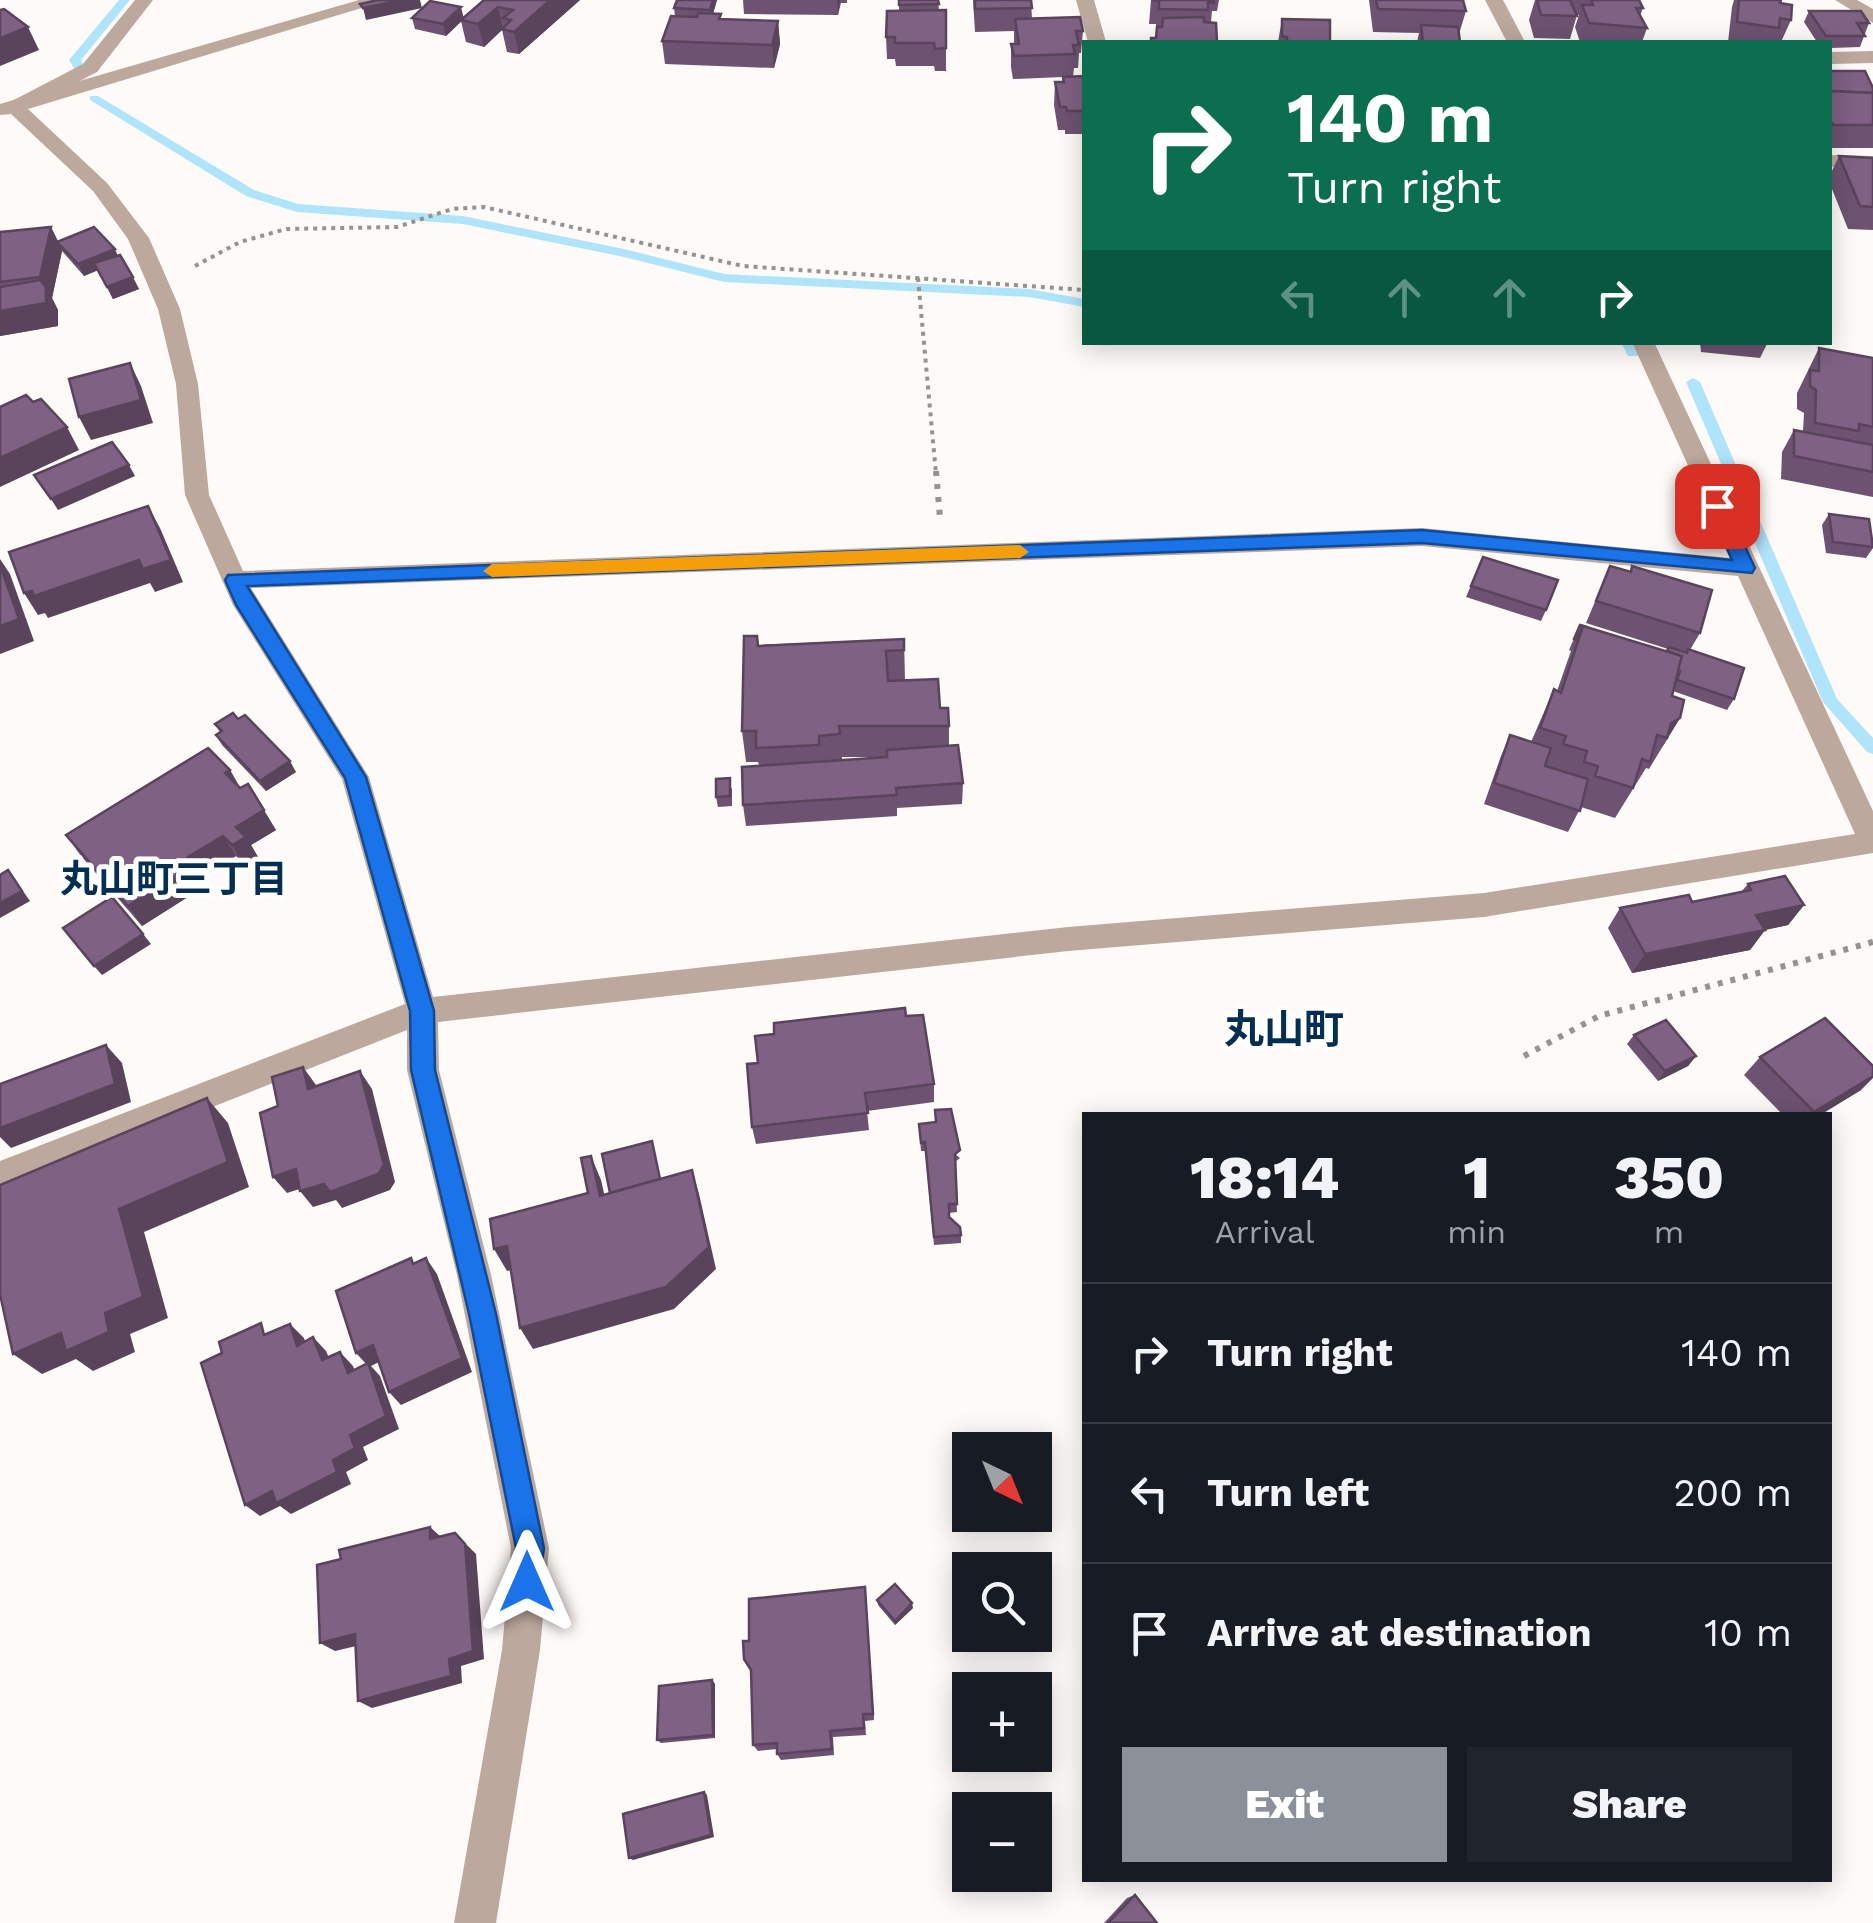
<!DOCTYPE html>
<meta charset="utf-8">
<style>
body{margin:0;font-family:"Work Sans","Noto Sans JP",sans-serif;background:#20242c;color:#f1f3f6;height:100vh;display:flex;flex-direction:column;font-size:38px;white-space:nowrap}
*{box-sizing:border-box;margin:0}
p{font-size:32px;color:#9ea1a6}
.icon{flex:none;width:55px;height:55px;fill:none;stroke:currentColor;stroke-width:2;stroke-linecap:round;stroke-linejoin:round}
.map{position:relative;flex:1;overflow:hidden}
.side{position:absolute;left:1082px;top:1112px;width:750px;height:770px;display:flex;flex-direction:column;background:#171b24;border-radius:0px;box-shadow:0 5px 25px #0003}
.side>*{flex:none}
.hud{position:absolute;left:1082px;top:40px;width:750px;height:305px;border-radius:0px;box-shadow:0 5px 25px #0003;background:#0b6e4f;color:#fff;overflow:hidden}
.needle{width:65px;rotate:137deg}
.buttons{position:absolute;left:952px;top:1432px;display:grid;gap:20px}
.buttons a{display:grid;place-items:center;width:100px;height:100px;border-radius:0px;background:#171b24;box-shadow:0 5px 25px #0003;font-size:50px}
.pin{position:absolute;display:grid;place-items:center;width:85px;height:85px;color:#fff;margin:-42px;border-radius:20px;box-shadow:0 5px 15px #0006}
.me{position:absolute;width:110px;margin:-55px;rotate:0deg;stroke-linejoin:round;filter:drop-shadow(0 0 8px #0008)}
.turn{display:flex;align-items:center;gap:35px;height:210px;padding:0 40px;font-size:45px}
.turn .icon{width:130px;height:130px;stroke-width:2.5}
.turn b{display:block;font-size:70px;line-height:85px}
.lanes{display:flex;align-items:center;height:95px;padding:0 40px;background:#0003;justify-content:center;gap:50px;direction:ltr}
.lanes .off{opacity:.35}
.eta{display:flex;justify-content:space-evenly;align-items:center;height:170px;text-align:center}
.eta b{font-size:60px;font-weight:800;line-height:70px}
.cta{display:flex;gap:20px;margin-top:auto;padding:20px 40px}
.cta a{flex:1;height:115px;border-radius:0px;background:#8c9099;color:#fff;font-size:40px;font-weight:800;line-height:115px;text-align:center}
.cta a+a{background:#20242c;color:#f1f3f6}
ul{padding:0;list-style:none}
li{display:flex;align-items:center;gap:30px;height:140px;padding:0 40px;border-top:2px solid #363941}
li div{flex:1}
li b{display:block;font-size:38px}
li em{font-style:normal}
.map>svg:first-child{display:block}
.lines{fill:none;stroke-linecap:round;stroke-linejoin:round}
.stream{fill:#afe4fb;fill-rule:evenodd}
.path-far1{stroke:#959290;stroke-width:4;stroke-dasharray:4 5;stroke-linecap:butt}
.path{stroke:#959290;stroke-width:6;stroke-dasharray:5 8;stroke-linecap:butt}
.lane{fill:#bca89d;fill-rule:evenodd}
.street{fill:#bca89d;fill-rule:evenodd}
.wall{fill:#6d5371;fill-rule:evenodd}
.shaded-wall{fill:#59445c}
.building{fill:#7f6183;stroke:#59445c;stroke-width:2.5}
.route{fill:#1a73e8;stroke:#114b97;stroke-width:2.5}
.slow{fill:#f59e0b}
.labels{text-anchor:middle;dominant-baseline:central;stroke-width:10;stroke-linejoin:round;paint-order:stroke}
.neighbourhood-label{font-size:38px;font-weight:bold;fill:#052e53;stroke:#fff}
.quarter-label{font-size:40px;font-weight:bold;fill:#052e53;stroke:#fff}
</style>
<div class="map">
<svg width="1873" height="1923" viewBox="0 0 1873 1923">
<rect width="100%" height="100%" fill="#fefaf7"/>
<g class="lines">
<g class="stream">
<path d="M119 0H130L81 60 86 69 84 71H76L69 60Z"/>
<path d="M90 96H98L254 190 298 204 463 216 624 249 724 274 1029 289 1085 299V307L1029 297 724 282 624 257 463 224 297 212 246 196 90 100Z"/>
<path d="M1621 342H1634L1640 353 1638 356H1628Z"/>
<path d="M1693 378 1700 382 1837 699 1873 738V754L1867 752 1823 702 1686 382Z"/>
</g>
<g class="path-far1">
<path d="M195 266 240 242 286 229 397 227 452 209 484 207 743 266 1085 290"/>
<path d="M918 278 936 474"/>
</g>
<g class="path">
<path d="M936 471 940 518"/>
<path d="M1524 1056 1599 1016 1873 942"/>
</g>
<g class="lane">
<path d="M135 0H153L97 72 22 111H8V103L83 64Z"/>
<path d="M1076 0H1094L1106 42H1088Z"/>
</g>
<g class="street">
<path d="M359 0H388L28 109 107 183 149 238 180 309 198 384 209 495 243 571 1422 528 1730 558 1632 342H1654L1873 811V853L1484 917 1068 951 438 1022 439 1070 491 1275 549 1548 540 1650 496 1923H454L502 1650 511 1548 457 1275 407 1070V1030L0 1191V1161L405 1004 342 779 233 605 185 495 176 384 158 309 128 239 93 191 11 114 0 115V104ZM1422 546 1738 576 1855 834 1484 893 1068 927 433 997 369 777 251 588Z"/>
<path d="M1485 0H1503L1525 42H1507Z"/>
<path d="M1835 0H1857L1873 9V23Z"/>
<path d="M1873 51V63L1830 64V52Z"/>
<path d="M1830 155 1873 156V168L1830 167Z"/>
</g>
</g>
<g class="wall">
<path d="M484 0H580L519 54 507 52 502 30 484 47 466 42 461 21 446 36 415 29 412 18 463 17Z"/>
<path d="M717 0 713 13 722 19 778 21 780 44 774 68 665 64 662 41 675 16 674 8Z"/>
<path d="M743 0H847V3H841L838 15 744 14Z"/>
<path d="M899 0H938L939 10H946V71H935L934 66H896L895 59H887L886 37 899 11Z"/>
<path d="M973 0H1031L1032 19 1083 31 1081 53H1079L1078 68H1074L1073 77 1085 76V134H1065V130H1058L1054 105 1055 82H1062L1063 77 1013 79 1011 67V44H1014V31L975 32Z"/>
<path d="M1151 0H1219L1217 11H1212L1211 22 1156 38V24H1149Z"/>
<path d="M1369 0H1463L1466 11 1459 34 1460 42H1417L1419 33 1373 32Z"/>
<path d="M1535 0H1639L1643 8 1640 16 1647 28 1642 42H1580L1575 27 1579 15H1577L1570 39 1534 38 1529 20Z"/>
<path d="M1734 0H1781L1780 3 1791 20 1781 42H1728L1732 7Z"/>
<path d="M1809 11 1869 23 1860 47 1830 48V42H1817L1804 22Z"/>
<path d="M1282 19 1330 42H1278Z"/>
<path d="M1830 71 1873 88V148H1830Z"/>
<path d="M1839 156 1873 158V230L1848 229 1830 184V175Z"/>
<path d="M51 227 58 241 117 256 139 289 113 299 98 270 84 276 62 251 52 298 58 310V326L0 336V232Z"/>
<path d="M1700 342H1768L1760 358 1701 352Z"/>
<path d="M1819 348 1873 358V497L1781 479 1782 452 1794 430 1803 431 1804 413 1797 409V393Z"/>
<path d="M1829 514 1873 544V548L1866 558 1826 553 1822 525Z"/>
<path d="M1483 557 1546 610 1541 621 1466 597Z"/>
<path d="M1610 566 1630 572 1632 566 1700 633 1690 650 1734 699 1727 710 1673 691 1672 696 1680 718 1649 769 1646 768 1615 818 1581 807 1568 832 1484 804 1501 756 1510 735 1531 742 1554 689 1557 691 1571 651 1569 650 1580 625 1666 651 1668 649 1586 623Z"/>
<path d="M904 639 905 680 940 708 949 726V745L963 783 962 804 897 808V816L746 826 743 805 759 765 758 762H746L742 731 758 645ZM842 757H886L842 760Z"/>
<path d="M215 724 296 772 266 791 222 745 216 735 220 732Z"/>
<path d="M230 770 240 788 276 830 251 845 258 857 244 866 236 856 201 877 191 895 142 926 81 856 66 835Z"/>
<path d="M732 788V806L718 807 716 797Z"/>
<path d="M1748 884 1804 905 1788 925 1765 930 1750 950 1632 973 1608 928 1620 908 1692 902 1741 892Z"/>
<path d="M906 1016 934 1084V1102L867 1111 869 1130 756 1144 752 1127 758 1063Z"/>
<path d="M1634 1035 1696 1056 1688 1066 1658 1081 1627 1044Z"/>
<path d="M1760 1057 1861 1090 1820 1115H1783L1744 1075Z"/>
<path d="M919 1124 960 1158 955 1162 957 1212 949 1213V1217L961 1235V1243L934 1245 925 1151H921Z"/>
<path d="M866 1596 874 1720 865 1721 866 1735 833 1737 834 1755 781 1760 777 1754V1749L758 1751 753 1745 751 1671 749 1641Z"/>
<path d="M877 1600 913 1608 895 1625 878 1605Z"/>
<path d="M712 1680 715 1684V1738L661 1743 657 1740Z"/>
<path d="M1135 1895 1157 1923H1104L1127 1898Z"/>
</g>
<g class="shaded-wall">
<path d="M402 0H420L422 8 366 20 363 8Z"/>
<path d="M550 0H580L519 54 514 32Z"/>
<path d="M713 0H717L711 21 710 10Z"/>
<path d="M837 0H840L838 15Z"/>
<path d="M461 7 464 19 446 36 443 24Z"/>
<path d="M498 7 503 29 484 47 478 24Z"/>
<path d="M778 21 780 44 774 68 772 45Z"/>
<path d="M28 27 39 50 0 66V38Z"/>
<path d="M51 227 62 251 52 298 58 310V326L0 336V311L46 290 40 277Z"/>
<path d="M115 249 120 261 84 276 78 264Z"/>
<path d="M133 277 139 289 113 299 107 287Z"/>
<path d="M130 363 141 386 153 423 91 440 79 417Z"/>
<path d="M67 427 79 450 0 487V458Z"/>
<path d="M129 465 135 476 58 510 51 499Z"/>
<path d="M148 506 160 528 183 582 155 592 150 583 48 618 45 613 38 615 24 593Z"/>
<path d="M0 559 10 574 34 641 0 654Z"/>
<path d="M1680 718 1661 749 1667 738 1671 723Z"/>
<path d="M290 761 296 772 266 791 260 781Z"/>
<path d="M230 770 242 791 225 773Z"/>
<path d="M264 810 276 830 251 845 258 857 244 866 232 845 236 827Z"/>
<path d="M223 836 236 856 201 877 191 895 142 926 128 906 188 857Z"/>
<path d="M8 870 30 901 0 918V903Z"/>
<path d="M1804 905 1788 925 1741 935 1756 915Z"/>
<path d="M1765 930 1750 950 1632 973 1645 954Z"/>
<path d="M143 934 151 944 102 975 94 966Z"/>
<path d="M106 1045 122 1063 131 1102 11 1148 0 1137V1128Z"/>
<path d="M1696 1056 1688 1066 1658 1081 1665 1071Z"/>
<path d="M303 1067 316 1085 321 1106 308 1089Z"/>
<path d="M360 1071 372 1089 395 1182 390 1190 342 1208 336 1200 313 1207 300 1191Z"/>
<path d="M1873 1076V1078L1861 1090 1820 1115H1811Z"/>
<path d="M207 1098 228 1123 249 1187 144 1232 168 1318 130 1334 135 1352 93 1371 76 1359 42 1374 13 1354 105 1313 119 1209Z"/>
<path d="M591 1156 601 1180 610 1219 600 1196Z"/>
<path d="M296 1169 309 1186 287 1193 273 1177Z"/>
<path d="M692 1170 699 1194 716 1269 674 1309 533 1349 520 1328Z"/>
<path d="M507 1246 520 1268 507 1271 494 1249Z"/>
<path d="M426 1258 437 1274 472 1372 401 1405 389 1392Z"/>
<path d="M290 1324 304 1338 311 1359 297 1346Z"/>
<path d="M313 1337 326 1351 336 1374 322 1360Z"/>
<path d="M373 1345 385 1359 371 1366 380 1376 399 1429 363 1447 368 1460 346 1472 351 1484 291 1514 280 1506 260 1516 245 1505 333 1460 350 1435 369 1367 356 1353Z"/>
<path d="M340 1352 353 1366 360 1386 348 1373Z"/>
<path d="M430 1527 441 1537 430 1539Z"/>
<path d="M455 1533 476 1554 484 1659 461 1666 462 1683 372 1708 358 1701 449 1659Z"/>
<path d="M865 1587 866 1596 874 1720 873 1714Z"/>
<path d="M912 1603 913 1608 895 1625V1621Z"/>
<path d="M355 1634 369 1643 335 1651 320 1643Z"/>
<path d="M712 1680 715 1684V1738L713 1735Z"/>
<path d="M704 1792 707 1795 714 1837 633 1860 629 1858Z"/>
</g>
<g class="building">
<path d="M378 0H402L363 8 360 4Z"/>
<path d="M484 0H550L514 32 502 29 511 20 503 18 513 10 498 7 478 24 461 20Z"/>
<path d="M677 0H713L710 10 674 8Z"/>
<path d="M899 0H938L939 4 899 5Z"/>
<path d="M975 0H1031L1032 8 975 9Z"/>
<path d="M1152 0H1213L1214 3 1208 2V10L1159 9V1Z"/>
<path d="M1376 0H1463L1466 11 1378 9Z"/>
<path d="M1537 0H1570L1577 16 1541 15Z"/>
<path d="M1591 0H1639L1643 8H1636L1647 28 1589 23 1582 5H1593Z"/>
<path d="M1739 0H1781L1780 3 1792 5 1791 20 1780 18 1779 28 1737 22Z"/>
<path d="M430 1 461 7 443 24 412 18Z"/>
<path d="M4 9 28 27 0 38V10Z"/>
<path d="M946 10V48L935 49 934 43H895V37H886L887 11Z"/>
<path d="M1809 11H1861L1869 23H1857L1865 36H1826Z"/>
<path d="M698 13 721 14 719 19 778 21 772 45 662 41 671 16 697 17Z"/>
<path d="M1080 17 1083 31H1076L1079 45H1073L1075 54 1014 56 1011 44H1019L1015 19Z"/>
<path d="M1204 17V22L1216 23 1217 42H1151V38H1156L1157 27H1162L1163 18Z"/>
<path d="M1282 19 1330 20V42H1287V37L1282 36Z"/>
<path d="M1421 25 1458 27 1460 42H1423Z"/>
<path d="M1830 71H1865L1873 88V93L1830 91Z"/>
<path d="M1085 76V111H1067L1066 107H1060L1055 82H1064L1063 77Z"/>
<path d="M1830 91 1873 93V125H1833L1830 120Z"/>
<path d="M1839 156 1873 158V207L1860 206Z"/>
<path d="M51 227 40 277 0 282V232Z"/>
<path d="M94 227 115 249 78 264 57 242Z"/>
<path d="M120 255 133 277 107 287 94 263Z"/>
<path d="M40 280 46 287V303L0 311V287Z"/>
<path d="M1819 348 1873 358V427L1859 424V431L1815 423 1816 390 1810 386V370L1819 371Z"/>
<path d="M130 363 141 400 79 417 69 379Z"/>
<path d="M26 395 33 402 41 399 67 427 0 458V407Z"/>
<path d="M1794 430 1873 445V472L1794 456Z"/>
<path d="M112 442 129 465 51 499 34 475Z"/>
<path d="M148 506 171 560 143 569 139 560 34 596 32 591 24 593 9 552Z"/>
<path d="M1829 514 1869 519 1873 547 1833 542Z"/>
<path d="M1483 557 1558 580 1546 610 1471 586Z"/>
<path d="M0 565 19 619 0 626Z"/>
<path d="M1610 566 1631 572 1632 566 1712 590 1700 633 1596 601Z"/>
<path d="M1580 625 1587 627 1583 626 1576 640 1574 639Z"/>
<path d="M1583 626 1682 656 1672 696 1684 700 1680 718 1671 723 1667 738 1657 735 1650 762 1642 759 1633 788 1595 776 1598 766 1584 762 1587 751 1563 744 1566 736 1540 728 1554 689 1561 693Z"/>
<path d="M744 636H757L758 646 904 639V650L886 651 888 681 938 679 940 708H948L949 726H839L840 734 819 736V745L756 748V731H742Z"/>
<path d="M1669 647 1687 653 1688 649 1744 668 1734 699 1677 680 1680 671 1678 670 1682 656 1667 651Z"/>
<path d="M233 713 238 719 245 715 290 761 260 781 216 735 222 731 215 724Z"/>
<path d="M1510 735 1551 748 1545 766 1588 779 1580 811 1494 783Z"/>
<path d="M958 745 963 783 896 788 897 795 743 805 742 767 887 757V750Z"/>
<path d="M208 748 230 770 225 773 240 788 248 784 264 810 236 827 246 837 232 845 223 836 188 857 177 875 128 906 66 835Z"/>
<path d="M730 778V796L716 797V779Z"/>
<path d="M8 870 22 891 0 903V875Z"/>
<path d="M1785 876 1804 905 1756 915 1765 930 1645 954 1620 908 1689 895 1692 902 1751 890 1748 884Z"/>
<path d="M112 897 143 934 94 966 63 928Z"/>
<path d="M905 1008 906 1016 923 1015 934 1084 865 1093 868 1113 752 1127 747 1064 758 1063 755 1036 774 1034V1023Z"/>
<path d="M1825 1018 1873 1066V1076L1814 1112 1760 1057Z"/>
<path d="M1666 1020 1696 1056 1665 1071 1634 1035Z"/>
<path d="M106 1045 115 1084 0 1128V1084Z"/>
<path d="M303 1067 308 1089 360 1071 384 1165 378 1174 330 1192 324 1184 300 1191 296 1169 273 1177 260 1113 278 1106 272 1077Z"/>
<path d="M207 1098 228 1162 119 1209 143 1297 105 1313 109 1332 66 1351 61 1333 13 1354 0 1294V1185Z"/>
<path d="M951 1109 960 1150 955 1154 957 1204H949V1217L960 1227 961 1235 934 1237 925 1142 921 1143 919 1124 936 1122 935 1110Z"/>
<path d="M652 1141 660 1179 610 1193 602 1154Z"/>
<path d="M591 1156 600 1196 692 1170 709 1247 666 1287 520 1328 507 1246 494 1249 490 1219 588 1193 581 1158Z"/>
<path d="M411 1258 413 1264 426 1258 462 1358 389 1392 373 1345 356 1353 336 1291Z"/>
<path d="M261 1323 264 1335 290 1324 297 1346 313 1337 322 1360 340 1352 348 1373 368 1363 386 1416 350 1435 355 1448 333 1460 337 1472 276 1503 272 1491 245 1505 201 1363 222 1353 219 1342Z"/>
<path d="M430 1527V1539L455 1533 465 1544 473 1651 449 1659 451 1676 358 1701 355 1634 320 1643 317 1565 341 1559 339 1550Z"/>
<path d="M895 1584 912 1603 895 1621 877 1600Z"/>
<path d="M865 1587 873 1714H863L864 1728 830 1731 832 1749 777 1754V1743L753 1745 751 1670 744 1659 743 1641H749V1599Z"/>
<path d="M712 1680 713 1735 657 1740 659 1686Z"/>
<path d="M704 1792 711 1835 629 1858 623 1814Z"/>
<path d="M1135 1895 1157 1923H1108Z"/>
</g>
<path class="route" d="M1717 500 1726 506 1755 568 1752 573 1422 543 247 586 366 777 434 1011 435 1070 496 1314 544 1548 537 1592 527 1596 517 1592 512 1582 516 1548 469 1314 411 1070 410 1011 345 778 236 605 225 580 228 575 1422 530 1732 560 1708 506Z"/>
<path class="slow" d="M1020 545 1029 552 1020 558 492 577 483 571 492 564Z"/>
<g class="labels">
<g class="neighbourhood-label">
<text x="174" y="879">丸山町三丁目</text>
</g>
<g class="quarter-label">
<text x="1284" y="1029">丸山町</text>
</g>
</g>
</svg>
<div class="buttons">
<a><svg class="needle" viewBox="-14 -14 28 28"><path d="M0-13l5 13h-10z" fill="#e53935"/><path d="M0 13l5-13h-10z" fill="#9ea1a6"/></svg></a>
<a><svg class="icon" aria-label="search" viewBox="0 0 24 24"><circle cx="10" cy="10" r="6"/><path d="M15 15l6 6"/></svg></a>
<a>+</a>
<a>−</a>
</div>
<div class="pin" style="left:1717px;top:506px;background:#d93025"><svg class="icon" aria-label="arrive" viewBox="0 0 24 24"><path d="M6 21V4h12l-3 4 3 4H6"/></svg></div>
<svg class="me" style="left:527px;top:1582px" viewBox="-20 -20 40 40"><path d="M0-17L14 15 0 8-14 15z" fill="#1a73e8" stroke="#fff" stroke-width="4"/></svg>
<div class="hud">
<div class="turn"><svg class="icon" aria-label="right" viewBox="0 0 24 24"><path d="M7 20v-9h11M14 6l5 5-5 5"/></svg><div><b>140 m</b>Turn right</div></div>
<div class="lanes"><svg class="icon off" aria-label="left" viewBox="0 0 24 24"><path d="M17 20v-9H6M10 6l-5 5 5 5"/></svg><svg class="icon off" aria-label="ahead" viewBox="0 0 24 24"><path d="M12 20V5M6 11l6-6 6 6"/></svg><svg class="icon off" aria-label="ahead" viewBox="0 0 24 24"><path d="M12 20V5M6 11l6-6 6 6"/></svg><svg class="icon" aria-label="right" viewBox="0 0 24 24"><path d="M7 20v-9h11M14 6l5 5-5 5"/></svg></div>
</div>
<section class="side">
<div class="eta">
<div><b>18:14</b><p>Arrival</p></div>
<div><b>1</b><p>min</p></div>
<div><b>350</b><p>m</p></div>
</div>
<ul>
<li><svg class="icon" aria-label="right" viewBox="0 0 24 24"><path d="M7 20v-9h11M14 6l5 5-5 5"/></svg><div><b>Turn right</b></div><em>140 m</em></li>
<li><svg class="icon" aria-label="left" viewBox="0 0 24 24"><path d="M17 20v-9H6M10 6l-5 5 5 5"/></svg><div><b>Turn left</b></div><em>200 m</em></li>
<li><svg class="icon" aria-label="arrive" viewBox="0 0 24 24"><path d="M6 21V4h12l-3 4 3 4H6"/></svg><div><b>Arrive at destination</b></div><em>10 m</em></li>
</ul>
<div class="cta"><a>Exit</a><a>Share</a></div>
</section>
</div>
